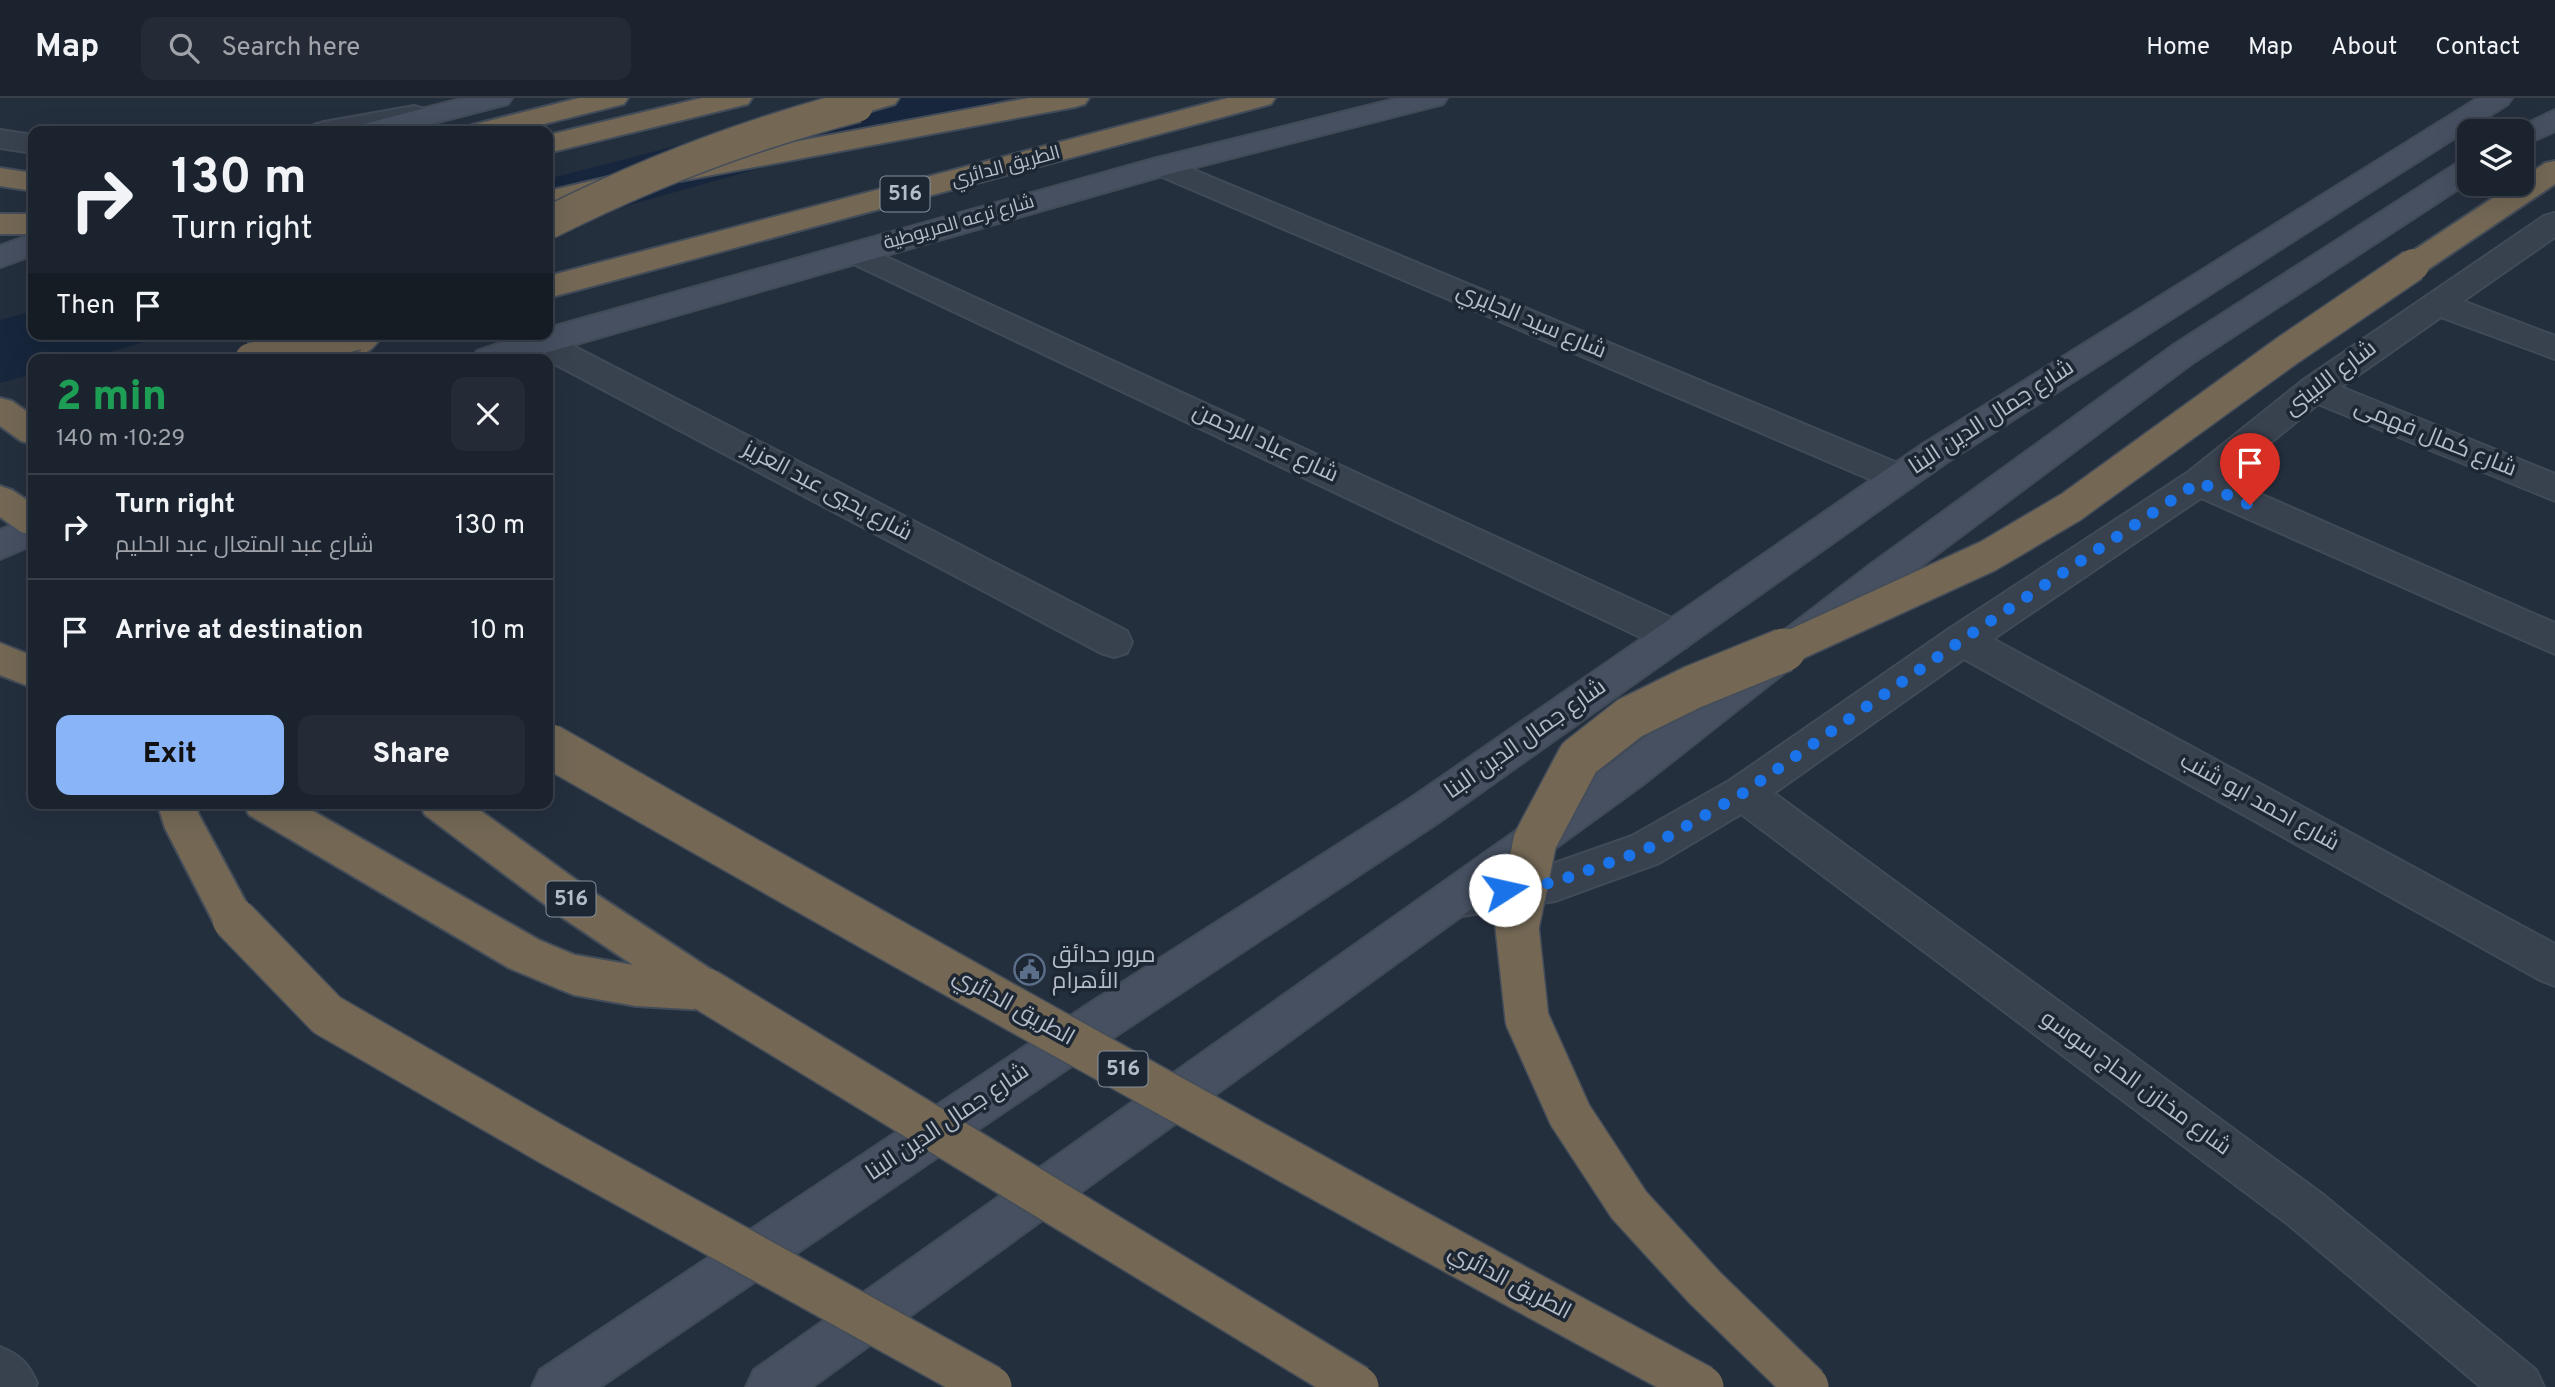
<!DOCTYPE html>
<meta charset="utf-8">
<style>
body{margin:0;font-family:Overpass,Cairo,sans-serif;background:#242b36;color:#f1f3f6;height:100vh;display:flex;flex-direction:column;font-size:26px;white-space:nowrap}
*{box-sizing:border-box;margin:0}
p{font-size:23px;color:#a0a4aa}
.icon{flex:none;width:38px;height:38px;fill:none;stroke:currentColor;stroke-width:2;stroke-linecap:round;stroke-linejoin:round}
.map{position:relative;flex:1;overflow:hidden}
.sheet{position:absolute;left:28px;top:256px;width:525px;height:455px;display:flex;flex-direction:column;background:#1b232e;border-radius:14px;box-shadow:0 7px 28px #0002,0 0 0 2px #39404a}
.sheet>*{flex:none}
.guide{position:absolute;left:28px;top:28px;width:525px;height:214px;border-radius:14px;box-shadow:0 7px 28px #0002,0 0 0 2px #39404a;background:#1b232e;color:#f1f3f6;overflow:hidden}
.fabs{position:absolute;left:2457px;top:21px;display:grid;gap:14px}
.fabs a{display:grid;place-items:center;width:77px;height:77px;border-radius:14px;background:#1b232e;box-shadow:0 7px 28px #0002,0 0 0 2px #39404a;font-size:35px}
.pin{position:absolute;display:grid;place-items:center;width:60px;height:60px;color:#fff;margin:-72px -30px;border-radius:50% 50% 50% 0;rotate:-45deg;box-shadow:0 0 7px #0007}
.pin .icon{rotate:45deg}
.me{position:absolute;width:77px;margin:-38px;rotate:80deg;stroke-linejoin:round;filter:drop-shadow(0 0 5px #0008)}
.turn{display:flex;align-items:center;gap:24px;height:147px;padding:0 28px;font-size:32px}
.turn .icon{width:91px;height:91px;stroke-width:2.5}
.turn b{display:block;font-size:49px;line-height:60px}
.then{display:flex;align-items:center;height:66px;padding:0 28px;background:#0003;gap:14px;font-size:26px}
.round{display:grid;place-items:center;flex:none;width:74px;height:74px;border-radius:14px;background:#242b36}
.overview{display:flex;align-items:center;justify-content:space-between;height:119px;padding:0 28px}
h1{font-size:42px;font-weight:800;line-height:52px;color:#1e9e55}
.button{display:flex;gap:14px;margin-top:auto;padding:14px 28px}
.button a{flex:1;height:80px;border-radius:14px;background:#8ab4f8;color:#111;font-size:28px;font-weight:800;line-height:80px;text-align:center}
.button a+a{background:#242b36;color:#f1f3f6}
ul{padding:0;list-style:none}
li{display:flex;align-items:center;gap:21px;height:105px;padding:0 28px;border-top:2px solid #39404a}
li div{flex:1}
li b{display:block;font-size:26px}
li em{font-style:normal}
header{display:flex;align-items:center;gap:42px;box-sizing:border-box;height:98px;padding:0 35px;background:#1b232e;border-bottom:2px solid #39404a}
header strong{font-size:33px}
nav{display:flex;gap:38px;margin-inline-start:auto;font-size:24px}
.search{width:490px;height:63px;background:#242b36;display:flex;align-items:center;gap:18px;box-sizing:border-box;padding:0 24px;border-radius:14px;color:#a0a4aa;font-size:26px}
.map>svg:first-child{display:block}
.water{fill:#17263c}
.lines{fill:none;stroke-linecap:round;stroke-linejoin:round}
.street-casing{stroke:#414a57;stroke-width:4}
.secondary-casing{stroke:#414a57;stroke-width:4}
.highway-casing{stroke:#434c59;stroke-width:4}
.street{fill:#38414e;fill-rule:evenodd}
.secondary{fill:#465061;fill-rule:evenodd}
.highway{fill:#746855;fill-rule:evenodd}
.highway-bridge-far1-casing{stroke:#434c59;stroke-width:35;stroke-linecap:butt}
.highway-bridge-casing{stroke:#434c59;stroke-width:46;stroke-linecap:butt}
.highway-bridge-far1{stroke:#746855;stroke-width:32}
.highway-bridge{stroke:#746855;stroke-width:43}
.route{stroke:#1a73e8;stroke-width:12;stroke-dasharray:0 21.6}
.labels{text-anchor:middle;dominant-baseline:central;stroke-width:7;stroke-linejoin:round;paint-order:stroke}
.far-street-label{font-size:19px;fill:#b4bcc9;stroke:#1d2633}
.shield{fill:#1d2633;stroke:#878f9c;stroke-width:2}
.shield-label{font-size:21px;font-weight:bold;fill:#b4bcc9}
.street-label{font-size:23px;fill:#b4bcc9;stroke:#1d2633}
.poi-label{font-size:23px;fill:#b4bcc9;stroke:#1d2633;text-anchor:start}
</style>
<header>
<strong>Map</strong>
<div class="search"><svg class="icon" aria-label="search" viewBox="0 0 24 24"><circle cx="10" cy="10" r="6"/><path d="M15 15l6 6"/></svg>Search here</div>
<nav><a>Home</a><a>Map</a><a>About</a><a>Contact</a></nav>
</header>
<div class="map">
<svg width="2555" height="1289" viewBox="0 0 2555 1289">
<rect width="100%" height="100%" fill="#242f3e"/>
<g class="water">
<path d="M860 0H1008L548 130V81Z"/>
<path d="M33 213V236H172L86 261H33V276L0 285V222Z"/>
</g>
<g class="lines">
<defs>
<g id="street">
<path d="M414 8 424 11 428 17 424 23 372 33H310L314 27 324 24Z"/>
<path d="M0 32 33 37V55L0 50Z"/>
<path d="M1163 59 1912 371 1917 380 1912 389 1900 393 1888 389 1153 75 1149 68 1153 61Z"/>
<path d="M2555 115V139L2463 203 2555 238V261L2441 219 2341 289 2555 376V403L2318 306 2226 381 2555 525V556L2201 400 1993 541 2555 846V888L2540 882 1964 561 1774 695 2321 1095 2536 1272 2544 1289H2481L2289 1127 1741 716 1659 765 1555 803 1456 819 1441 813 1435 800 1441 787 1456 781 1555 765 1632 738 1729 683 1949 531 2187 375 2302 283 2544 118Z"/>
<path d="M856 145 1687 527 1692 538 1687 549 1674 553 1661 549 845 162 841 155 845 148Z"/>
<path d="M528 236H550L1127 533 1132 544 1127 555 1114 559 1101 555 528 252 523 244Z"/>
<path d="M0 1249C20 1257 28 1265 37 1285L35 1289H0Z"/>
</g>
<g id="secondary">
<path d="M464 0H512L508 6 403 33H356L360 27Z"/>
<path d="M1399 0H1447L1443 6 1169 76 524 261H472L477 253 527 236H548V230L1153 61Z"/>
<path d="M2478 0H2512L2508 6 1947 364 1439 724 1117 937 600 1289H532L540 1272 1087 907 1411 700 1923 346Z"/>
<path d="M2555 12V33L2522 48V33H2512Z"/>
<path d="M2469 62V84L2194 264 1897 486 1641 688 812 1289H746L754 1272 1613 664 1871 466 2172 248 2459 64Z"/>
<path d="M33 136V157L0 169V148Z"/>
<path d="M33 418V447L0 461V432Z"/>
</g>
<g id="highway">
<path d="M579 0H628L624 6 516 33H468L472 27Z"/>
<path d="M702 0H752L748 6 548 55V37Z"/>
<path d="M854 0H899L895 6 857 17 847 14 843 8 847 2Z"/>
<path d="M1029 0H1089L1085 6 1075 9 680 83 670 81 666 74 670 67 680 65Z"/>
<path d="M1228 0H1275L1271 6 548 200V178Z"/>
<path d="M2555 63V86L2424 174 2413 177 2402 174 2398 167 2402 160 2514 86H2522V81L2545 65Z"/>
<path d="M0 70 33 75V93L0 88Z"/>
<path d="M617 77 627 79 632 86 627 93 548 113V93Z"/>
<rect x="0" y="116" width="33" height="20"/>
<path d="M345 236H383C367 264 347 261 319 261L324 253Z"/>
<path d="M0 300 12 303 33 318V346L21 343 0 328Z"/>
<path d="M0 388 12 392 33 406V437L21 434 0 419Z"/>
<path d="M0 545 33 558V590L0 577Z"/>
<path d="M157 705H197L198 715 255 821 249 835 234 840 219 835 165 730Z"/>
<path d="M243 705H299L539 842 575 857 633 867 563 820 425 717 419 705H470L593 794 721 878 727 892 721 906 706 912 636 908 574 897 559 891 509 870 249 717Z"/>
</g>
</defs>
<use href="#street" class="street-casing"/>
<use href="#secondary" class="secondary-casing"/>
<use href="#highway" class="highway-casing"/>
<use href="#street" class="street"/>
<use href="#secondary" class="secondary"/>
<use href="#highway" class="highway"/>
<defs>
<g id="highway-bridge-far1">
<path d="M548 125C647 75 749 36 857 8"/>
<path d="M251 261 357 236"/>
<path d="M1781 553 1988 458 2071 409 2288 252 2413 167"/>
</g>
<g id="highway-bridge">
<path d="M1784 552 1693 589 1630 620 1579 660 1535 743 1517 829 1527 921 1570 1017 1629 1107 1705 1190 1807 1289"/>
<path d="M548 647C930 866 1315 1080 1702 1289"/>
<path d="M234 821 327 917 551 1046 990 1289"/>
<path d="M706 892 1357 1289"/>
</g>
</defs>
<use href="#highway-bridge-far1" class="highway-bridge-far1-casing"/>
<use href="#highway-bridge" class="highway-bridge-casing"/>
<use href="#highway-bridge-far1" class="highway-bridge-far1"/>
<use href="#highway-bridge" class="highway-bridge"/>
</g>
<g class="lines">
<path class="route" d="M1505 792 1555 784 1645 752 1743 695 1962 542 2199 384 2250 407"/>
</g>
<defs>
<symbol id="civic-ring" viewBox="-11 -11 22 22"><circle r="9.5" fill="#1d2633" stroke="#5c6f8a" stroke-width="1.5"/><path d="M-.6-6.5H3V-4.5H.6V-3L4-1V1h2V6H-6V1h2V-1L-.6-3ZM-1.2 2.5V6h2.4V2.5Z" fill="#5c6f8a"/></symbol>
</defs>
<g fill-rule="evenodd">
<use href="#civic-ring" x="1012" y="854" width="35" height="35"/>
</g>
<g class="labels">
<g class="far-street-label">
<text transform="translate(1006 69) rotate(-15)">الطريق الدائري</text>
<text transform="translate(959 125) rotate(-16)">شارع ترعه المريوطية</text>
</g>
<g class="shield">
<rect x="880.5" y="78.5" width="49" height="35" rx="5"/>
<rect x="546.5" y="783.5" width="49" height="35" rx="5"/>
<rect x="1098.5" y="953.5" width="49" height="35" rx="5"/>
</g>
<g class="shield-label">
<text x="905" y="96">516</text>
<text x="571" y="801">516</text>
<text x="1123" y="971">516</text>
</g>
<g class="street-label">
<text transform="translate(1531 224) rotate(23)">شارع سيد الجايري</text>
<text transform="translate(2331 281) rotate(-37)">شارع اللبينى</text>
<text transform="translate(1992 320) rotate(-33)">شارع جمال الدين البنا</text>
<text transform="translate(2435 341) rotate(22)">شارع كمال فهمى</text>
<text transform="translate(1265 346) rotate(25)">شارع عباد الرحمن</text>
<text transform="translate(827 394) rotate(28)">شارع يحيي عبد العزيز</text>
<text transform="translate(1526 642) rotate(-35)">شارع جمال الدين البنا</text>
<text transform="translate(2259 705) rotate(29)">شارع احمد ابو شنب</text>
<text transform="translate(1013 910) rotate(29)">الطريق الدائري</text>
<text transform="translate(2135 986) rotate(36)">شارع مخازن الحاج سوسو</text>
<text transform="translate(948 1025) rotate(-34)">شارع جمال الدين البنا</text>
<text transform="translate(1509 1185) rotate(28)">الطريق الدائري</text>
</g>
<g class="poi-label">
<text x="1052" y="858">مرور حدائق<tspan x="1052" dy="26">الأهرام</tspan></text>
</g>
</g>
</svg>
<div class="fabs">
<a><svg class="icon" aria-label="layers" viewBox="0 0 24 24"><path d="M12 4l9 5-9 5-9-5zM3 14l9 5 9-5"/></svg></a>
</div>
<div class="pin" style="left:2250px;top:407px;background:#d93025"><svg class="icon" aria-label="arrive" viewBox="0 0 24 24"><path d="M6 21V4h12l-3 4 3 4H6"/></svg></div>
<svg class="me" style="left:1505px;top:792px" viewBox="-20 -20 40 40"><circle r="19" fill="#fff"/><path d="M0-13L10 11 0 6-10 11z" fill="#1a73e8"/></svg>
<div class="guide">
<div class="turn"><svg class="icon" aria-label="right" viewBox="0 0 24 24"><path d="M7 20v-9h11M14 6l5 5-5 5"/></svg><div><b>130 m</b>Turn right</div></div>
<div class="then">Then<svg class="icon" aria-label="arrive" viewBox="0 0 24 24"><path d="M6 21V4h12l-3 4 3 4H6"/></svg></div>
</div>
<section class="sheet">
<div class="overview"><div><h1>2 min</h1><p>140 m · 10:29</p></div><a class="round"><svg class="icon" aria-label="close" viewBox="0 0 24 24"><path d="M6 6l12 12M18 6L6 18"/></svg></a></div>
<ul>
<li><svg class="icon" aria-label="right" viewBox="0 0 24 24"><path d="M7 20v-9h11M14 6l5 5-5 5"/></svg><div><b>Turn right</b><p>شارع عبد المتعال عبد الحليم</p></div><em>130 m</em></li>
<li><svg class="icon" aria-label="arrive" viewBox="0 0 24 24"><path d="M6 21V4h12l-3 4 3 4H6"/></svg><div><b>Arrive at destination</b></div><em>10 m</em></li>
</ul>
<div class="button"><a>Exit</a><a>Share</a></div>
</section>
</div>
